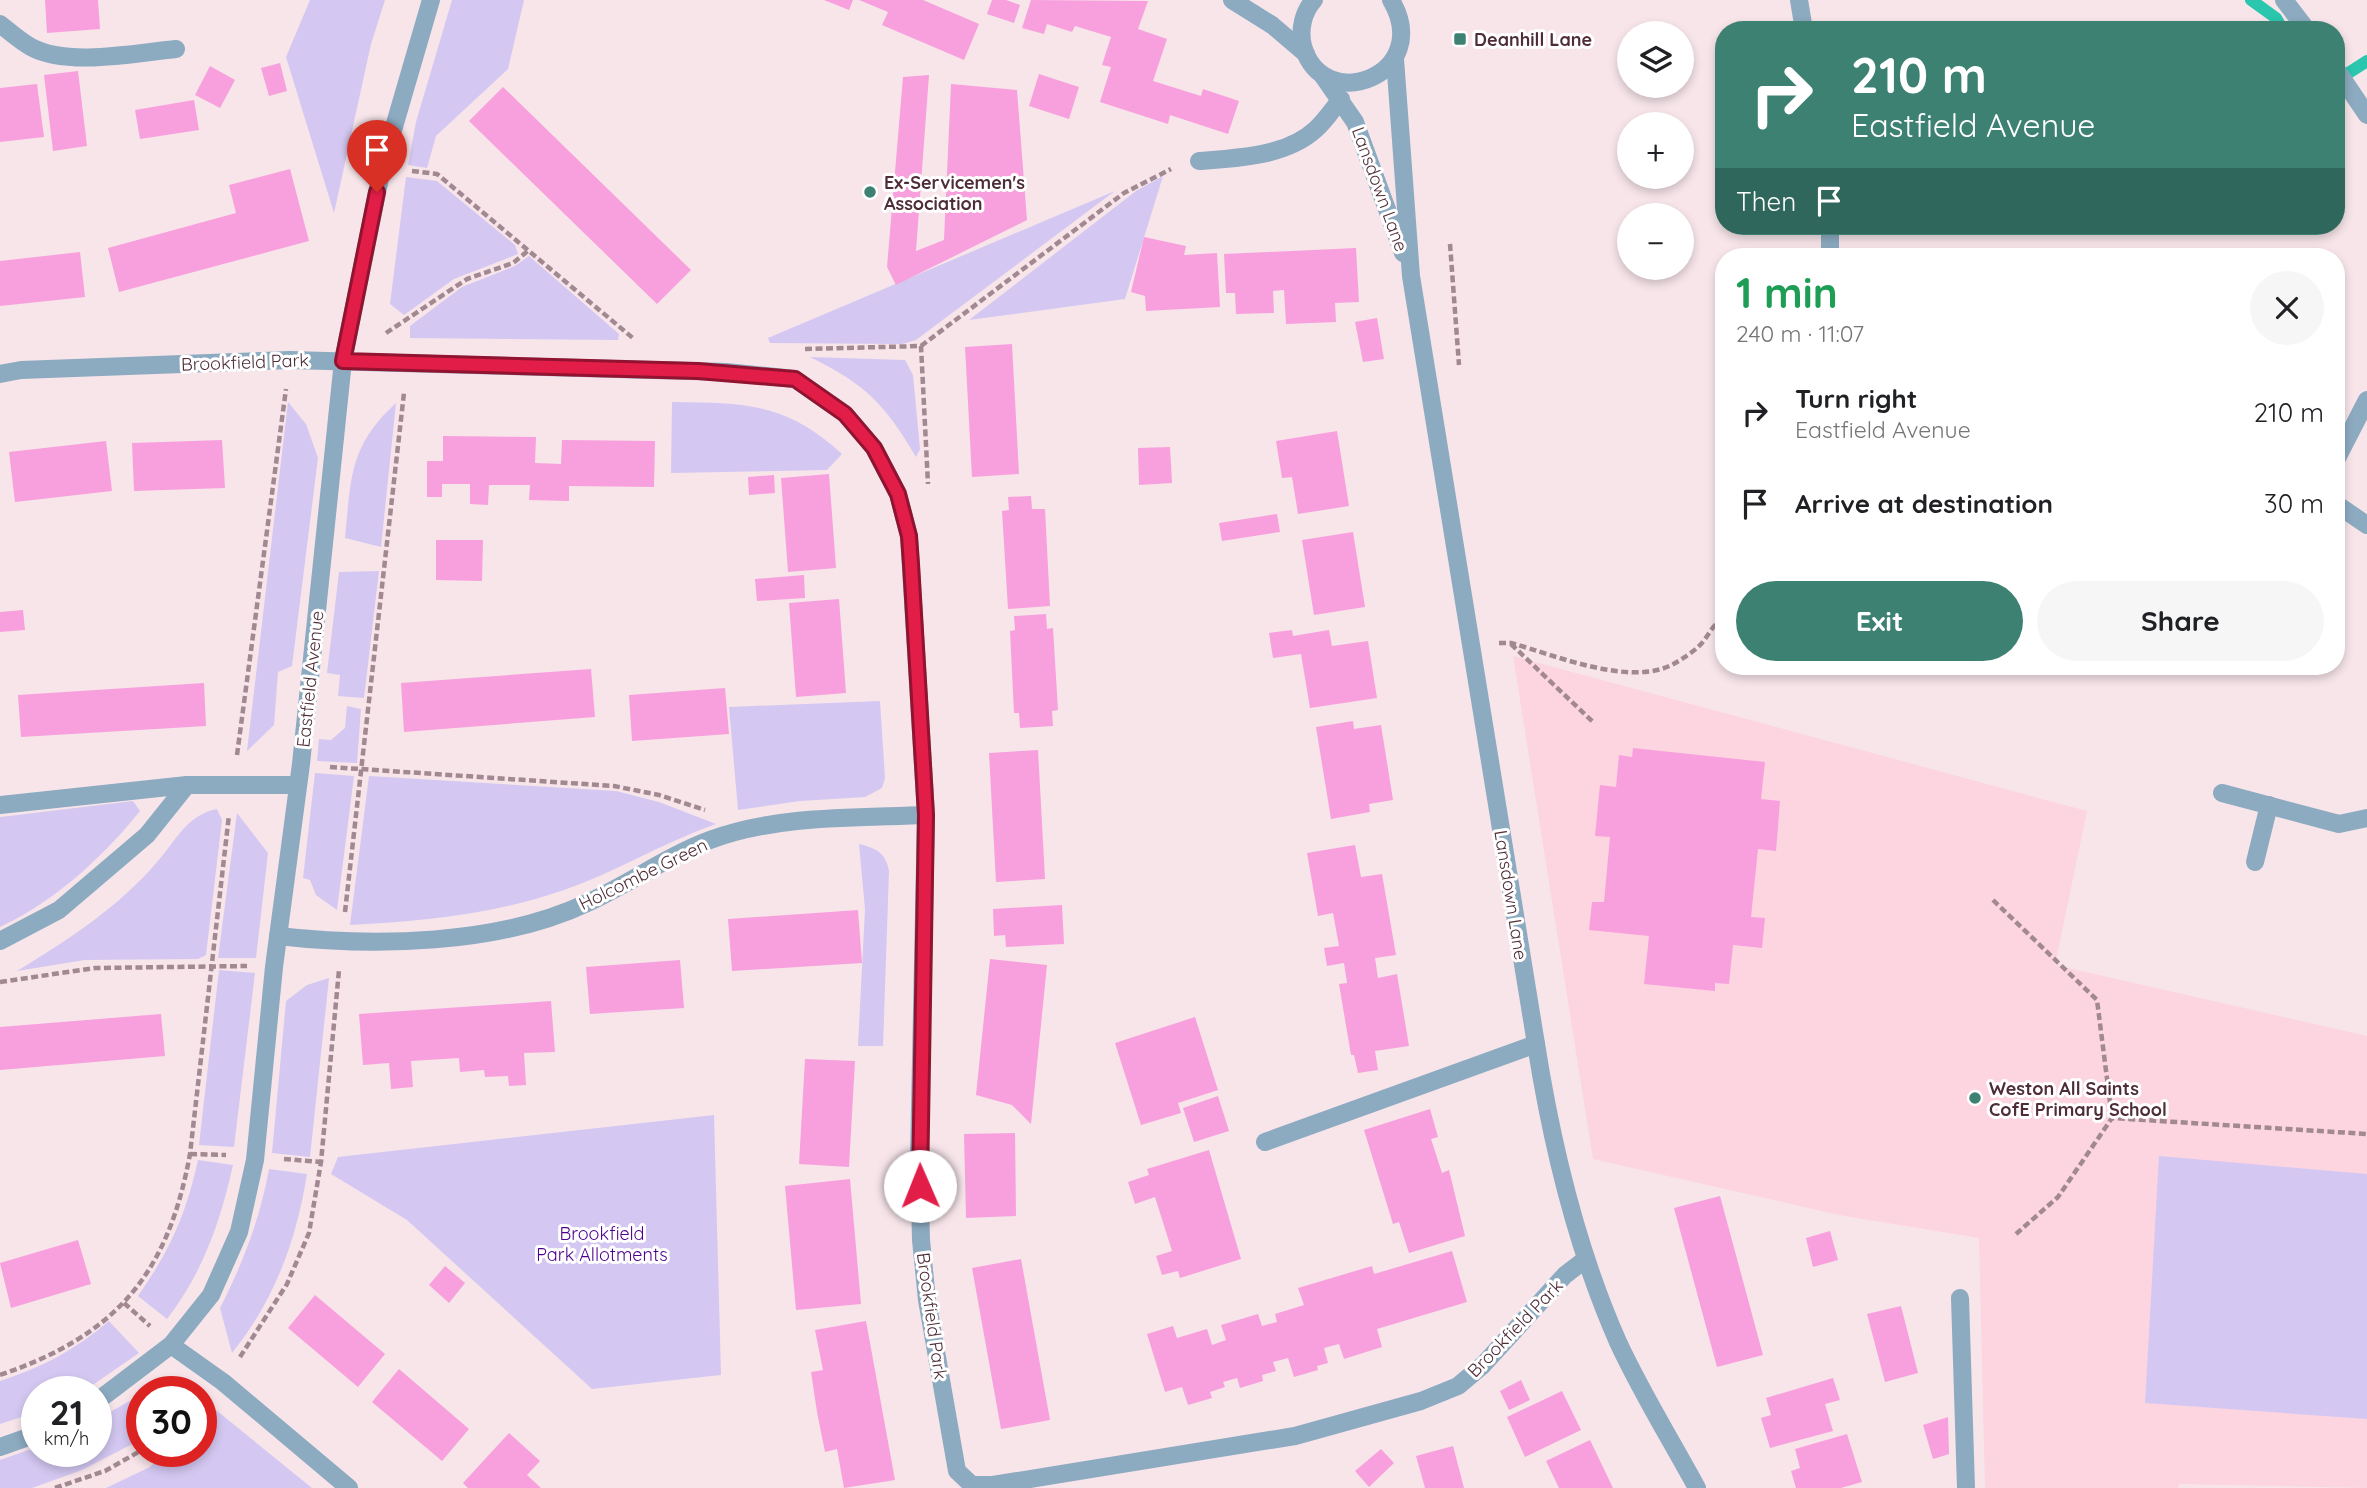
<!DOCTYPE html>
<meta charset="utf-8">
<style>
body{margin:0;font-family:Quicksand,sans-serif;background:#f6f6f6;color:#202124;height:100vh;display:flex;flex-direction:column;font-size:26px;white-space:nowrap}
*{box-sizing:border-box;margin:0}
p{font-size:23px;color:#757577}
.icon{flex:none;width:38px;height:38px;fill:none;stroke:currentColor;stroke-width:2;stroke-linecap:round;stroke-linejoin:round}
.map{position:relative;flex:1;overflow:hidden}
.drawer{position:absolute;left:1715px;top:248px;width:630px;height:427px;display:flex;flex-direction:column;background:#fff;border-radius:28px;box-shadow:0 4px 10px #0003}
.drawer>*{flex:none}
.top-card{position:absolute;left:1715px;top:21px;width:630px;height:214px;border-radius:28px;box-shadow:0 4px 10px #0003;background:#3d8173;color:#fff;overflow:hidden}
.tools{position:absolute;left:1617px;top:21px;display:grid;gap:14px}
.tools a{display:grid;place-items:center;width:77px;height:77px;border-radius:50%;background:#fff;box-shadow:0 4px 10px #0003;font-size:35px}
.speed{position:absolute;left:21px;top:1376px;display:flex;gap:14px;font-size:35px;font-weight:700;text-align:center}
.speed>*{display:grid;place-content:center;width:91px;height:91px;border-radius:50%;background:#fff;box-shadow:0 4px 10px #0003;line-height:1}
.speed small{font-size:18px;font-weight:400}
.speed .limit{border:10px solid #d22;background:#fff;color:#111}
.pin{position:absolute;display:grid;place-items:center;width:60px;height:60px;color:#fff;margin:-72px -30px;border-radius:50% 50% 50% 0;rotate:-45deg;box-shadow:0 0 7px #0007}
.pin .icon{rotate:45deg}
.me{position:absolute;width:77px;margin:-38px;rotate:359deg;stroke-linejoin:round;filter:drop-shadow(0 0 5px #0008)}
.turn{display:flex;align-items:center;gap:24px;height:147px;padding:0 21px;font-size:32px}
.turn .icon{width:91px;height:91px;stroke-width:2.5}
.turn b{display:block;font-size:49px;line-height:60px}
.then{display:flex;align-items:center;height:66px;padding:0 21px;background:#0003;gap:14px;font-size:26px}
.round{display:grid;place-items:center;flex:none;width:74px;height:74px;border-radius:37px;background:#f6f6f6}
.overview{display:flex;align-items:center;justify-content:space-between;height:119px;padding:0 21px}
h1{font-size:42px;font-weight:800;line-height:52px;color:#1e9e55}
.action{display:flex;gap:14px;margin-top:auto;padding:14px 21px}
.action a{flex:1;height:80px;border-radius:42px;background:#3d8173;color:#fff;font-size:28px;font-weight:800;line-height:80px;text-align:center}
.action a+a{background:#f6f6f6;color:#202124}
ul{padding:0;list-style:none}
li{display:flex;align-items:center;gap:21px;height:91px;padding:0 21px}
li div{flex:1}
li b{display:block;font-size:26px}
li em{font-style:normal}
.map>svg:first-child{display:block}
.built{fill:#fcd5e0}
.green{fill:#d4c8f2}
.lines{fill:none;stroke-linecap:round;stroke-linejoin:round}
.stream{stroke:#2ac7ae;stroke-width:12}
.building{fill:#f8a0dd}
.path{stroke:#a28991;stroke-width:4.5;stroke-dasharray:7 3.5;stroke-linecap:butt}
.minor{stroke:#8caac0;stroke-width:18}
.route-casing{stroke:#92132f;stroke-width:18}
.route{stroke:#e11d48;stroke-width:12}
.poi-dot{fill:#3d8173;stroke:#fff;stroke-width:2.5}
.labels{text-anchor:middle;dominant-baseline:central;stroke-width:6;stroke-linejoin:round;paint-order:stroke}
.poi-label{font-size:18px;font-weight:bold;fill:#4e2d38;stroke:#fff;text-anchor:start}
.street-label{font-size:18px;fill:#4e2d38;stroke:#fff}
.park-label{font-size:18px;fill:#4d008e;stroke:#fff}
</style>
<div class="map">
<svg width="2367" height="1488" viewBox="0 0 2367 1488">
<rect width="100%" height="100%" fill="#f7e5ea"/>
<path class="built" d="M1513 656 2087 811 2055 965 2367 1036V1488L2179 1484 2178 1488H1985L1979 1238 1839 1215 1593 1159Z"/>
<g class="green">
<path d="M310 0H385L371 44 334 213 286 57Z"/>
<path d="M452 0H524L508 69 436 136 427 168 408 165 416 122Z"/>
<path d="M1163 176 1125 299 969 320 1136 191Z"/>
<path d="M406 177 437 181 515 245 518 254 454 279 404 315 390 304Z"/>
<path d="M1115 191 916 340 902 344 770 343 768 338Z"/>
<path d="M529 256 619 334 618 340 410 338V326L462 287 515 266Z"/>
<path d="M810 357 905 360 913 375 920 449 916 457C885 404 865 384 810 357Z"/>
<path d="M288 402 306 424 318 458 292 666 278 672 274 725 247 751Z"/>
<path d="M672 402C744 403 786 402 842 454L827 470 671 473Z"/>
<path d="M396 403 381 547 345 538C351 478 349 446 396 403Z"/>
<path d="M379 571 364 698 338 696 340 675 327 673 339 572Z"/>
<path d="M880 701 885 778 882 788 865 797 800 801 738 810 729 707Z"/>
<path d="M347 706 361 709 357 763 317 761 319 739 331 740 345 728Z"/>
<path d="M315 773 354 776 337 910 316 895 310 880 303 878Z"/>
<path d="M369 776 616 791 659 802 716 824C664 842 616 872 564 890 495 914 423 921 350 925Z"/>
<path d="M133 801 140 811C103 857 54 902 0 927V817Z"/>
<path d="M217 809 222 820 206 955 198 959 85 960 17 971C68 940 119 907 158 861 177 839 187 815 217 809Z"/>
<path d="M237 813 268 853 256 958H218Z"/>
<path d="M859 844C876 848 886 853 889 871L883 1046H858L865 909Z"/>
<path d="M219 970 255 973 234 1147 199 1145Z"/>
<path d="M329 978 310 1157 272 1153 286 1001 307 985Z"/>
<path d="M714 1115 721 1375 592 1389 407 1220 331 1174 338 1157Z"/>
<path d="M2159 1156 2367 1174V1419L2145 1403Z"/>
<path d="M198 1160 233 1165C220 1223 203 1272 167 1319L138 1296C170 1250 186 1215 198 1160Z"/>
<path d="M269 1169 307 1174C296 1242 275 1299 232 1353L220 1308C243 1263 260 1219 269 1169Z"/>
<path d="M109 1321 139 1353 84 1391H37V1412L0 1424V1381C41 1368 77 1349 109 1321Z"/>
<path d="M142 1394V1439L82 1470 32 1488H0V1460L37 1447V1451H96V1420Z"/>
<path d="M216 1410 312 1488H106L148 1468 171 1451H201V1424Z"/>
</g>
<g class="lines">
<g class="stream">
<path d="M2251 0 2276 18 2283 30"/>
<path d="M2336 81 2367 61"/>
</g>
</g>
<g class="building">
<path d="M45 0H98L100 29 47 33Z"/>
<path d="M824 0H853L849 10Z"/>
<path d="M859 0H923L979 24 964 60 882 25 888 12Z"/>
<path d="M992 0H1006L1020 5 1014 23 987 14Z"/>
<path d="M1031 0 1148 1 1138 29 1167 39 1153 81 1201 96 1203 89 1239 101 1228 134 1170 115 1168 124 1100 102 1111 67 1102 65 1111 37 1075 26 1072 32 1047 24 1044 34 1022 28Z"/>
<path d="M280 63 287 91 269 96 261 68Z"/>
<path d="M210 66 235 80 220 108 195 95Z"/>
<path d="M78 71 87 146 53 151 44 75Z"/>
<path d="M1039 74 1079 87 1069 119 1029 106Z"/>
<path d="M929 75 916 251 944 240 951 84 1017 90 1027 220 896 285 887 267 903 77Z"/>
<path d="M37 84 44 137 0 142V88Z"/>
<path d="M503 87 691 270 657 304 469 121Z"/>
<path d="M194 100 199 130 140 139 135 110Z"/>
<path d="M290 169 309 241 119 292 108 248 236 213 229 185Z"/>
<path d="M1144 237 1186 246 1184 255 1217 253 1220 307 1146 311 1145 296 1131 292Z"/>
<path d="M1356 248 1359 302 1335 303 1336 322 1286 324 1284 290 1273 291 1274 313 1236 314 1235 293H1226L1224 254Z"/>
<path d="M80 252 85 297 0 306V261Z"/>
<path d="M1377 318 1384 359 1363 362 1355 322Z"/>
<path d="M1012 344 1019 474 972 477 965 347Z"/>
<path d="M1337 431 1349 506 1298 514 1292 477 1282 478 1276 441Z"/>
<path d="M443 436 536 437 535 463 561 464 562 440 655 441 654 487 569 486V501L529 500 530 485H489L488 505 470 504V484H442V497H427V461H443Z"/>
<path d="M222 440 225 488 134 491 132 443Z"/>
<path d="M106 441 112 491 15 502 9 452Z"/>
<path d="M1170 447 1172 483 1139 485 1138 448Z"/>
<path d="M829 474 836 568 788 572 781 478Z"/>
<path d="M774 475 775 493 749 495 748 477Z"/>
<path d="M1031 496 1032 509H1045L1050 606 1008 609 1002 511 1009 510 1008 497Z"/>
<path d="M1277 514 1280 532 1222 541 1219 523Z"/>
<path d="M1353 532 1365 607 1314 615 1302 540Z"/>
<path d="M436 540H483L482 581 436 580Z"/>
<path d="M804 575 805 598 757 601 755 579Z"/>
<path d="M839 599 846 693 796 697 789 603Z"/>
<path d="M23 610 25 630 0 632V612Z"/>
<path d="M1046 614 1047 629 1053 628 1058 710 1052 711 1053 726 1020 728 1019 713H1014L1010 631 1015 630 1014 616Z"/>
<path d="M1292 630 1293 636 1329 630 1332 646 1368 641 1377 698 1310 708 1301 654 1273 658 1269 633Z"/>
<path d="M591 669 595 717 404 732 401 683Z"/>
<path d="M204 683 206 726 21 737 18 695Z"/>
<path d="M725 688 729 734 632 741 629 695Z"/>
<path d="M1353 721 1354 729 1381 725 1393 800 1369 804 1370 812 1331 819 1316 727Z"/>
<path d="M1633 748 1765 762 1761 799 1780 801 1776 851 1758 849 1751 917 1765 918 1762 948 1733 945 1729 984 1715 983V991L1644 984 1649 936 1589 930 1592 902H1604L1610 837 1595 836 1600 785 1616 787 1619 755 1632 757Z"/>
<path d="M1038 750 1045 879 996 882 989 753Z"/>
<path d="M1355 845 1361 877 1382 874 1396 955 1375 958 1378 978 1397 974 1409 1046 1375 1051 1378 1070 1358 1073 1354 1055H1351L1339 984 1347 983 1344 963 1327 966 1324 948 1339 946 1333 913 1318 916 1307 853Z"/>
<path d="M1062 905 1064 944 1006 947 1005 935 994 936 993 909Z"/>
<path d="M858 910 862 963 732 971 728 919Z"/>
<path d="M990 959 1047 965 1031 1124 1012 1105 976 1095Z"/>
<path d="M680 960 684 1008 590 1014 586 967Z"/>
<path d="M551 1001 555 1052 524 1053 526 1085 509 1086 508 1076 485 1077 484 1070 460 1072 459 1058 411 1061 413 1087 391 1089 389 1063 363 1065 359 1014Z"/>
<path d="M161 1014 165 1056 0 1070V1027Z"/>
<path d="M1195 1017 1218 1090 1178 1103 1181 1113 1141 1125 1115 1043Z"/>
<path d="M805 1059 855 1061 849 1167 799 1164Z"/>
<path d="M1218 1096 1229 1131 1194 1142 1183 1108Z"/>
<path d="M1430 1109 1438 1137 1431 1139 1442 1173 1449 1170 1465 1236 1409 1253 1399 1222 1393 1224 1364 1130Z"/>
<path d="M1015 1133 1016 1216 966 1218 964 1134Z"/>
<path d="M1209 1150 1241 1259 1180 1278 1178 1271 1162 1275 1156 1256 1172 1251 1155 1197 1135 1204 1128 1182 1149 1175 1147 1169Z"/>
<path d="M850 1179 861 1304 796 1310 785 1186Z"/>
<path d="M1720 1196 1763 1355 1717 1367 1674 1208Z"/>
<path d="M1830 1231 1838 1260 1813 1267 1806 1238Z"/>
<path d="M78 1240 91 1284 11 1308 0 1263Z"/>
<path d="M1452 1251 1467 1302 1377 1329 1382 1347 1344 1359 1339 1344 1324 1348 1328 1363 1317 1366 1318 1370 1294 1377 1288 1358 1273 1362 1276 1371 1262 1375 1263 1381 1240 1388 1237 1378 1223 1382 1225 1387 1210 1392 1212 1398 1188 1405 1182 1387 1165 1392 1147 1334 1173 1326 1177 1338 1207 1329 1212 1345 1226 1340 1221 1325 1258 1314 1262 1326 1277 1322 1275 1314 1304 1305 1298 1288 1372 1266 1374 1274Z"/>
<path d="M1021 1259 1050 1420 1001 1429 972 1268Z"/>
<path d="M445 1266 465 1283 449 1303 429 1285Z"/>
<path d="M315 1295 385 1354 358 1387 288 1328Z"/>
<path d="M1901 1306 1918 1373 1885 1382 1867 1314Z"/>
<path d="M866 1321 895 1480 844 1488 837 1449 825 1452 817 1412 811 1372 823 1370 815 1330Z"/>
<path d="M399 1369 469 1429 442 1461 372 1402Z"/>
<path d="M1833 1378 1840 1400 1825 1404 1833 1431 1770 1448 1761 1418 1771 1415 1766 1398Z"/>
<path d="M1521 1380 1530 1400 1509 1410 1500 1391Z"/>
<path d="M1562 1391 1581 1430 1525 1457 1507 1417Z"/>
<path d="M1948 1417 1949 1454 1933 1459 1923 1425Z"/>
<path d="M509 1433 540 1461 527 1475 541 1488H468L463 1483Z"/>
<path d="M1847 1434 1862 1482 1841 1488H1796L1791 1471 1800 1468 1795 1449Z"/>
<path d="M1590 1440 1613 1488H1559L1546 1461Z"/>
<path d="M1453 1446 1464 1488H1425L1416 1456Z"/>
<path d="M1381 1449 1394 1463 1369 1487 1355 1471Z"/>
</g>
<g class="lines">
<g class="path">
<path d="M412 171 437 174 634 339"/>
<path d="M1450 244 1459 365"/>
<path d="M386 333 467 279 513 263 529 250"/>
<path d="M921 346 1124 193 1171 169"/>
<path d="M805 349 921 346 928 484"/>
<path d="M1499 643H1511C1558 656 1634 689 1677 662 1685 657 1693 652 1699 646 1708 638 1712 624 1724 618"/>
<path d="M1511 644 1594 723"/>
<path d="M237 755 286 389"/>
<path d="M330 767 614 786 659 795 705 810"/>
<path d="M1993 900 2097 1000 2112 1118"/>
<path d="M345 912 404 393"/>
<path d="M0 982 95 968 247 966"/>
<path d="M190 1154 226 1155"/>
<path d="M284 1159 321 1162"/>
<path d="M2016 1234 2058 1197 2112 1118 2367 1134"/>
<path d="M124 1303 150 1326"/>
<path d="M240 1357 287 1284 309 1233 321 1162 339 970"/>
<path d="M0 1375C117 1335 168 1274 190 1154L229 815"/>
<path d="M55 1488 105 1471 142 1450"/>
</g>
<g class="minor">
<path d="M1232 0 1272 25 1306 54"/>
<path d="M1314 0C1303 12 1299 30 1303 46 1323 117 1435 75 1391 0"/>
<path d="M1799 0 1804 30"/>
<path d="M2284 0 2307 30"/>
<path d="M0 24C10 32 20 41 31 47 67 67 136 53 176 49"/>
<path d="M1395 59 1411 276 1536 1044C1552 1146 1576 1247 1618 1342 1641 1392 1671 1440 1697 1488"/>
<path d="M2336 69 2367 115"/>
<path d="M1323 76 1355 122 1403 253"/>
<path d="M1199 161C1236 158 1286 157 1316 129 1325 121 1333 109 1341 99"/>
<path d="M1830 226V257"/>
<path d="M0 374 21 370 290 360 726 372 795 379 845 414 874 448 898 494 909 536 926 815 919 1158 921 1240 927 1300 957 1471 972 1485H993L1295 1436 1421 1401 1458 1386 1483 1365 1565 1275 1586 1259"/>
<path d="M2336 460 2367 400"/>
<path d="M2336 504 2367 525"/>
<path d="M2222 793 2339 824 2367 818"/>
<path d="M0 805 187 785H297"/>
<path d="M2255 862 2269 805"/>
<path d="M278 936C374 947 498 945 587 903 629 884 667 856 710 840 777 815 855 818 926 815"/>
<path d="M0 941 59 910 147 835 187 785"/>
<path d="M1265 1142 1536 1044"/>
<path d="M1960 1298 1966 1488"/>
<path d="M171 1345 223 1382 349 1488"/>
<path d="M96 1402 171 1345 211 1295 239 1232 255 1160 274 967 301 764 343 361 382 168 431 0"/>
<path d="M0 1447 37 1434"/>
</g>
</g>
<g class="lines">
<defs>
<path id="route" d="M377 192 343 361 698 371 795 379 845 414 874 448 898 494 909 536 911 564 926 815 920 1186"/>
</defs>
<use href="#route" class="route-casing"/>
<use href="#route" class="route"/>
</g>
<g class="poi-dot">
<rect x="1453" y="32" width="14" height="14" rx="3.5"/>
<circle cx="870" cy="192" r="7"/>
<circle cx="1975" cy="1098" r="7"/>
</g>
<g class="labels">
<g class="poi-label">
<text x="1474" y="39">Deanhill Lane</text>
<text x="884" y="182">Ex-Servicemen's<tspan x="884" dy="21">Association</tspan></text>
<text x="1989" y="1088">Weston All Saints<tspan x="1989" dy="21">CofE Primary School</tspan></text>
</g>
<g class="street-label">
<text transform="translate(1380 189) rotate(70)">Lansdown Lane</text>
<text transform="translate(245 362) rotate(-2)">Brookfield Park</text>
<text transform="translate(310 679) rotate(-84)">Eastfield Avenue</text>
<text transform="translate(643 874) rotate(-26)">Holcombe Green</text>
<text transform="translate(1511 895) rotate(81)">Lansdown Lane</text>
<text transform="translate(932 1316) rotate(82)">Brookfield Park</text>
<text transform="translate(1515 1328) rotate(-46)">Brookfield Park</text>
</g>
<g class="park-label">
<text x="602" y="1233">Brookfield<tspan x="602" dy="21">Park Allotments</tspan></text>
</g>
</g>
</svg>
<div class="tools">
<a><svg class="icon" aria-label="layers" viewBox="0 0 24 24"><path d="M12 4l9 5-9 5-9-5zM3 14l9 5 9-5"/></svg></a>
<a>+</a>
<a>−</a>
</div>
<div class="speed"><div>21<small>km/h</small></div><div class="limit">30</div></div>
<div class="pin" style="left:377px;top:192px;background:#d93025"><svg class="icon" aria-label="arrive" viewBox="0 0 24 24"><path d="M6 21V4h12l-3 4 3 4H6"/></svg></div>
<svg class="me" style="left:920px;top:1186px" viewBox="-20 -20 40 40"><circle r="19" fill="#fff"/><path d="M0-13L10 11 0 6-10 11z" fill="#e11d48"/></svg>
<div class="top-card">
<div class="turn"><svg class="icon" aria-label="right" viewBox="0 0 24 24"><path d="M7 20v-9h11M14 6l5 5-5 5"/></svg><div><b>210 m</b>Eastfield Avenue</div></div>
<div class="then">Then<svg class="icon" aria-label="arrive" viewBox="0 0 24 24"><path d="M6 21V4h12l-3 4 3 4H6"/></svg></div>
</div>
<section class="drawer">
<div class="overview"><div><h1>1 min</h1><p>240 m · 11:07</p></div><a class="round"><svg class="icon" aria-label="close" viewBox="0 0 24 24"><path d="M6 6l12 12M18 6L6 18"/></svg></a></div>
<ul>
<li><svg class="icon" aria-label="right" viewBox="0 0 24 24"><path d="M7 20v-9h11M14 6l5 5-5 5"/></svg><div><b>Turn right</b><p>Eastfield Avenue</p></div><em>210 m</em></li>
<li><svg class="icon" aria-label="arrive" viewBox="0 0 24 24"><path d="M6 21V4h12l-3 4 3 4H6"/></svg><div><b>Arrive at destination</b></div><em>30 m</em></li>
</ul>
<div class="action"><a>Exit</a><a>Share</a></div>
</section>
</div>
